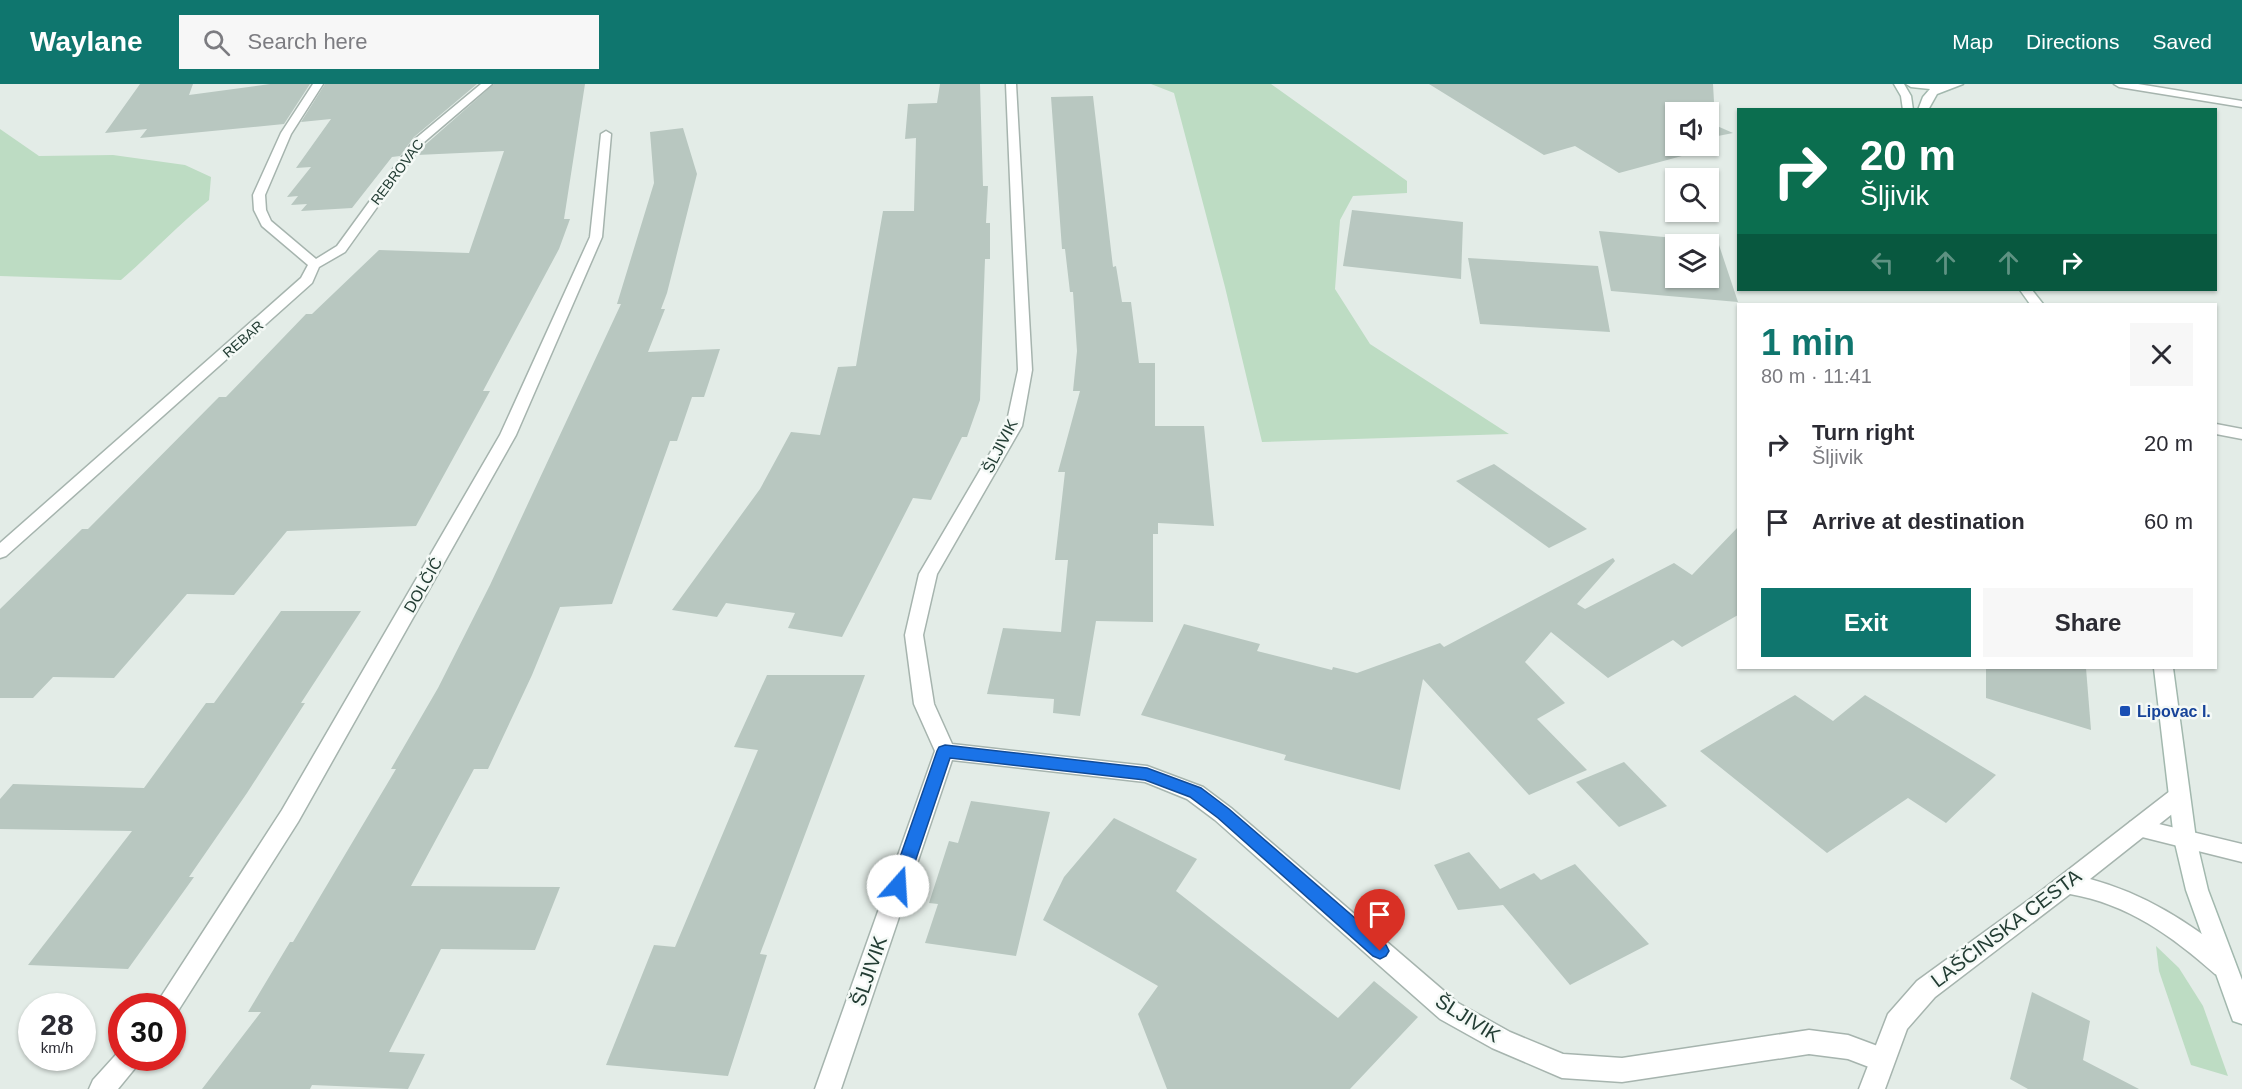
<!DOCTYPE html>
<meta charset="utf-8">
<style>
body{margin:0;font-family:Helvetica,sans-serif;background:#f7f7f7;color:#2b2b33;height:100vh;display:flex;flex-direction:column;font-size:22px;white-space:nowrap}
*{box-sizing:border-box;margin:0}
p{font-size:20px;color:#7c7c81}
.icon{flex:none;width:33px;height:33px;fill:none;stroke:currentColor;stroke-width:2;stroke-linecap:round;stroke-linejoin:round}
.map{position:relative;flex:1;overflow:hidden}
.details{position:absolute;left:1737px;top:219px;width:480px;height:366px;display:flex;flex-direction:column;background:#fff;border-radius:0px;box-shadow:0 2px 4px #0004}
.details>*{flex:none}
.hud{position:absolute;left:1737px;top:24px;width:480px;height:183px;border-radius:0px;box-shadow:0 2px 4px #0004;background:#0b6e4f;color:#fff;overflow:hidden}
.controls{position:absolute;left:1665px;top:18px;display:grid;gap:12px}
.controls a{display:grid;place-items:center;width:54px;height:54px;border-radius:0px;background:#fff;box-shadow:0 2px 4px #0004;font-size:30px}
.speed{position:absolute;left:18px;top:909px;display:flex;gap:12px;font-size:30px;font-weight:700;text-align:center}
.speed>*{display:grid;place-content:center;width:78px;height:78px;border-radius:50%;background:#fff;box-shadow:0 2px 4px #0004;line-height:1}
.speed small{font-size:15px;font-weight:400}
.speed .limit{border:9px solid #d22;background:#fff;color:#111}
.pin{position:absolute;display:grid;place-items:center;width:51px;height:51px;color:#fff;margin:-62px -26px;border-radius:50% 50% 50% 0;rotate:-45deg;box-shadow:0 0 6px #0007}
.pin .icon{rotate:45deg}
.me{position:absolute;width:66px;margin:-33px;rotate:19deg;stroke-linejoin:round;filter:drop-shadow(0 0 4px #0008)}
.turn{display:flex;align-items:center;gap:21px;height:126px;padding:0 24px;font-size:27px}
.turn .icon{width:78px;height:78px;stroke-width:2.5}
.turn b{display:block;font-size:42px;line-height:51px}
.lanes{display:flex;align-items:center;height:57px;padding:0 24px;background:#0003;justify-content:center;gap:30px;direction:ltr}
.lanes .off{opacity:.35}
.round{display:grid;place-items:center;flex:none;width:63px;height:63px;border-radius:0px;background:#f7f7f7}
.headline{display:flex;align-items:center;justify-content:space-between;height:102px;padding:0 24px}
h1{font-size:36px;font-weight:800;line-height:45px;color:#0f766e}
.button{display:flex;gap:12px;margin-top:auto;padding:12px 24px}
.button a{flex:1;height:69px;border-radius:0px;background:#0f766e;color:#fff;font-size:24px;font-weight:800;line-height:69px;text-align:center}
.button a+a{background:#f7f7f7;color:#2b2b33}
ul{padding:0;list-style:none}
li{display:flex;align-items:center;gap:18px;height:78px;padding:0 24px}
li div{flex:1}
li b{display:block;font-size:22px}
li em{font-style:normal}
header{display:flex;align-items:center;gap:36px;box-sizing:border-box;height:84px;padding:0 30px;background:#0f766e;color:#fff}
header strong{font-size:28px}
nav{display:flex;gap:33px;margin-inline-start:auto;font-size:21px}
.search{width:420px;height:54px;background:#f7f7f7;display:flex;align-items:center;gap:15px;box-sizing:border-box;padding:0 21px;border-radius:0px;color:#7c7c81;font-size:22px}
.map>svg:first-child{display:block}
.green{fill:#bddcc3}
.building{fill:#b8c7c0;fill-rule:evenodd}
.lines{fill:none;stroke-linecap:round;stroke-linejoin:round}
.minor-casing{stroke:#a6b4ae;stroke-width:3}
.tertiary-casing{stroke:#a6b4ae;stroke-width:3}
.secondary-casing{stroke:#a2b8ae;stroke-width:3}
.minor{fill:#fff;fill-rule:evenodd}
.tertiary{fill:#fff;fill-rule:evenodd}
.secondary{fill:#fff;fill-rule:evenodd}
.route{fill:#1a73e8;stroke:#114b97;stroke-width:1.5}
.transit-dot{fill:#1a4fb4;stroke:#f4f9f6;stroke-width:2}
.labels{text-anchor:middle;dominant-baseline:central;stroke-width:5;stroke-linejoin:round;paint-order:stroke}
.far-street-label{font-size:14px;fill:#233d34;stroke:#f4f9f6}
.street-label{font-size:16px;fill:#233d34;stroke:#f4f9f6}
.transit-label{font-size:16px;font-weight:bold;fill:#164399;stroke:#f4f9f6;text-anchor:start}
.near-street-label{font-size:20px;fill:#233d34;stroke:#f4f9f6}
</style>
<header>
<strong>Waylane</strong>
<div class="search"><svg class="icon" aria-label="search" viewBox="0 0 24 24"><circle cx="10" cy="10" r="6"/><path d="M15 15l6 6"/></svg>Search here</div>
<nav><a>Map</a><a>Directions</a><a>Saved</a></nav>
</header>
<div class="map">
<svg width="2242" height="1005" viewBox="0 0 2242 1005">
<rect width="100%" height="100%" fill="#e3ece7"/>
<g class="green">
<path d="M1151 0H1271L1407 97V109L1353 112 1340 136 1335 205 1370 260 1509 350 1262 358 1225 203 1174 9Z"/>
<path d="M0 45 39 72 113 71 185 81 211 93 209 116C178 141 151 170 121 196L0 192Z"/>
<path d="M2156 862 2179 884 2203 922 2228 992 2191 981 2159 887Z"/>
</g>
<g class="building">
<path d="M140 0H193L189 11 270 0H310L284 40 140 54 147 45 105 49Z"/>
<path d="M325 0H477L414 53 400 72 392 73 352 124 301 127 307 120 291 121 298 112 287 113 311 83 296 84 331 35 301 38Z"/>
<path d="M494 0H585L564 135H570L559 165 483 307H490L416 442 287 447 234 511 187 510 114 594 53 593 33 614H0V525L82 445H88L219 313H226L306 230H312L379 166 469 169 504 67 417 71 425 61Z"/>
<path d="M940 0H980L983 102H988L986 139H990V175H985L980 316 967 353H962L931 416 913 414 842 553 788 544 795 529 726 519 717 533 672 526 760 405 791 348 820 351 838 283 856 282 883 127H914L916 54 905 55 908 20 937 19Z"/>
<path d="M1429 0H1713L1714 18 1679 24 1688 28H1676V62H1698L1704 66 1619 89 1575 62 1544 71Z"/>
<path d="M1093 12 1113 183 1116 182 1122 218H1131L1139 279H1155V342H1204L1214 442 1158 439V450H1153V538L1096 537 1080 632 1053 629 1054 615 987 610 1003 544 1061 548 1068 476H1055L1065 388H1058L1080 307H1073L1077 267 1073 208H1070L1065 165H1062L1051 13Z"/>
<path d="M1708 38 1733 49 1708 54Z"/>
<path d="M683 44 697 90 667 209 661 225H665L648 268 720 265 704 313H692L677 357H670L612 520 560 523 532 591 488 685H474L411 802 560 803 535 866 441 865 389 968 425 970 408 1005 312 1001 310 1005H202L261 928H248L290 858H293L396 685H391L438 604 490 501 621 220H617L654 99 650 48Z"/>
<path d="M1352 126 1463 138 1461 195 1343 182Z"/>
<path d="M1599 147 1718 158 1738 218 1611 207ZM1676 160H1708V194H1676Z"/>
<path d="M1468 174 1598 182 1610 248 1480 240Z"/>
<path d="M1494 380 1587 445 1549 464 1456 397Z"/>
<path d="M1738 443V531L1682 563 1673 556 1608 594 1551 548 1525 578 1565 619 1537 635 1587 686 1529 711 1423 595 1400 706 1284 676 1286 671 1141 631 1184 540 1260 560 1257 567 1332 586 1333 583 1357 589 1440 559 1444 563 1613 474 1615 477 1577 520 1585 525 1674 479 1692 491Z"/>
<path d="M281 527H361L301 619H305L247 709 189 793H194L128 885 28 881 132 747 0 745V715L13 700 144 704 206 619H214Z"/>
<path d="M1986 584H2086L2091 646 1986 614Z"/>
<path d="M767 591H865L760 870 767 871 728 992 606 981 654 861 675 863 758 666 734 663Z"/>
<path d="M1795 611 1833 637 1865 611 1996 691 1946 739 1908 714 1827 769 1700 667Z"/>
<path d="M1624 678 1667 722 1619 743 1576 698Z"/>
<path d="M971 717 1050 728 1016 872 925 859 938 820 929 819 949 757 958 759Z"/>
<path d="M1114 734 1197 775 1176 807 1338 934 1374 897 1418 933 1350 1005H1167L1138 930 1158 902 1043 836 1064 793Z"/>
<path d="M1469 768 1500 805 1534 789 1541 796 1575 780 1649 860 1570 901 1503 821 1458 826 1434 781Z"/>
<path d="M2032 908 2090 937 2083 976 2139 1005H2028L2010 995Z"/>
</g>
<g class="lines">
<defs>
<g id="minor">
<path d="M313 0H323L291 50 265 111 266 126 271 137 316 175 337 162 415 55 481 0H492L423 59 345 168 319 183 312 199 6 472 0 474V459L301 194 308 181 262 142 254 126 253 111 281 49Z"/>
<path d="M1006 0H1016L1032 286 1022 342 937 490 923 551 934 620 952 660 1147 682 1203 703 1231 724 1458 919 1510 948 1563 970 1622 974 1809 946 1848 951 1891 967 1895 976 1891 985 1882 988 1848 975 1809 970 1622 998 1562 994 1492 964 1440 935 1215 736 1187 715 1145 698 952 676 841 1005H815L935 667 914 620 905 551 919 490 1006 342 1018 286Z"/>
<path d="M2114 0H2138L2242 17V23L2119 3Z"/>
<path d="M606 47 611 50 602 153 516 351 298 738 176 930 172 931V922H155L282 726 500 351 590 153 601 50Z"/>
<path d="M2216 340 2242 345V355L2216 350Z"/>
<path d="M2138 735 2242 760V778L2130 750 2127 744 2130 738Z"/>
<path d="M122 964V974H140L136 983 118 1005H89L93 996Z"/>
</g>
<path id="tertiary" d="M2178 705 2186 707 2189 713 2186 719 2090 795C2145 810 2189 838 2233 874L2236 882 2233 890 2224 893 2215 890C2172 852 2128 820 2070 810L1935 913 1907 945 1885 1005H1859L1888 930 1917 897 2041 807 2170 707Z"/>
<g id="secondary">
<path d="M1894 0H1904L1911 12 1913 26H1903L1901 12Z"/>
<path d="M1906 0H1963L1937 10 1928 26H1918L1923 13 1930 5 1911 3Z"/>
<path d="M2020 206H2032L2043 220H2030Z"/>
<path d="M2154 584H2173L2196 755 2208 806 2242 896V940L2233 937 2230 929 2186 806 2174 755Z"/>
</g>
</defs>
<use href="#minor" class="minor-casing"/>
<use href="#tertiary" class="tertiary-casing"/>
<use href="#secondary" class="secondary-casing"/>
<use href="#minor" class="minor"/>
<use href="#tertiary" class="tertiary"/>
<use href="#secondary" class="secondary"/>
</g>
<path class="route" d="M945 661 1147 684 1201 704 1229 725 1386 861 1389 867 1386 872 1380 875 1373 872 1218 734 1190 713 1145 696 950 674 907 802 904 807 898 810 892 807 890 802 937 667 939 663Z"/>
<rect class="transit-dot" x="2119" y="621" width="12" height="12" rx="3"/>
<g class="labels">
<g class="far-street-label">
<text transform="translate(397 88) rotate(-53)">REBROVAC</text>
<text transform="translate(243 255) rotate(-41)">REBAR</text>
</g>
<g class="street-label">
<text transform="translate(1000 362) rotate(-63)">ŠLJIVIK</text>
<text transform="translate(423 501) rotate(-60)">DOLČIĆ</text>
</g>
<g class="transit-label">
<text x="2137" y="627">Lipovac I.</text>
</g>
<g class="near-street-label">
<text transform="translate(2006 844) rotate(-37)">LAŠČINSKA CESTA</text>
<text transform="translate(869 887) rotate(-71)">ŠLJIVIK</text>
<text transform="translate(1468 934) rotate(32)">ŠLJIVIK</text>
</g>
</g>
</svg>
<div class="controls">
<a><svg class="icon" aria-label="sound" viewBox="0 0 24 24"><path d="M4 9h4l5-4v14l-5-4H4zM17 9q2 3 0 6"/></svg></a>
<a><svg class="icon" aria-label="search" viewBox="0 0 24 24"><circle cx="10" cy="10" r="6"/><path d="M15 15l6 6"/></svg></a>
<a><svg class="icon" aria-label="layers" viewBox="0 0 24 24"><path d="M12 4l9 5-9 5-9-5zM3 14l9 5 9-5"/></svg></a>
</div>
<div class="speed"><div>28<small>km/h</small></div><div class="limit">30</div></div>
<div class="pin" style="left:1380px;top:867px;background:#d93025"><svg class="icon" aria-label="arrive" viewBox="0 0 24 24"><path d="M6 21V4h12l-3 4 3 4H6"/></svg></div>
<svg class="me" style="left:898px;top:802px" viewBox="-20 -20 40 40"><circle r="19" fill="#fff"/><path d="M0-13L10 11 0 6-10 11z" fill="#1a73e8"/></svg>
<div class="hud">
<div class="turn"><svg class="icon" aria-label="right" viewBox="0 0 24 24"><path d="M7 20v-9h11M14 6l5 5-5 5"/></svg><div><b>20 m</b>Šljivik</div></div>
<div class="lanes"><svg class="icon off" aria-label="left" viewBox="0 0 24 24"><path d="M17 20v-9H6M10 6l-5 5 5 5"/></svg><svg class="icon off" aria-label="ahead" viewBox="0 0 24 24"><path d="M12 20V5M6 11l6-6 6 6"/></svg><svg class="icon off" aria-label="ahead" viewBox="0 0 24 24"><path d="M12 20V5M6 11l6-6 6 6"/></svg><svg class="icon" aria-label="right" viewBox="0 0 24 24"><path d="M7 20v-9h11M14 6l5 5-5 5"/></svg></div>
</div>
<section class="details">
<div class="headline"><div><h1>1 min</h1><p>80 m · 11:41</p></div><a class="round"><svg class="icon" aria-label="close" viewBox="0 0 24 24"><path d="M6 6l12 12M18 6L6 18"/></svg></a></div>
<ul>
<li><svg class="icon" aria-label="right" viewBox="0 0 24 24"><path d="M7 20v-9h11M14 6l5 5-5 5"/></svg><div><b>Turn right</b><p>Šljivik</p></div><em>20 m</em></li>
<li><svg class="icon" aria-label="arrive" viewBox="0 0 24 24"><path d="M6 21V4h12l-3 4 3 4H6"/></svg><div><b>Arrive at destination</b></div><em>60 m</em></li>
</ul>
<div class="button"><a>Exit</a><a>Share</a></div>
</section>
</div>
